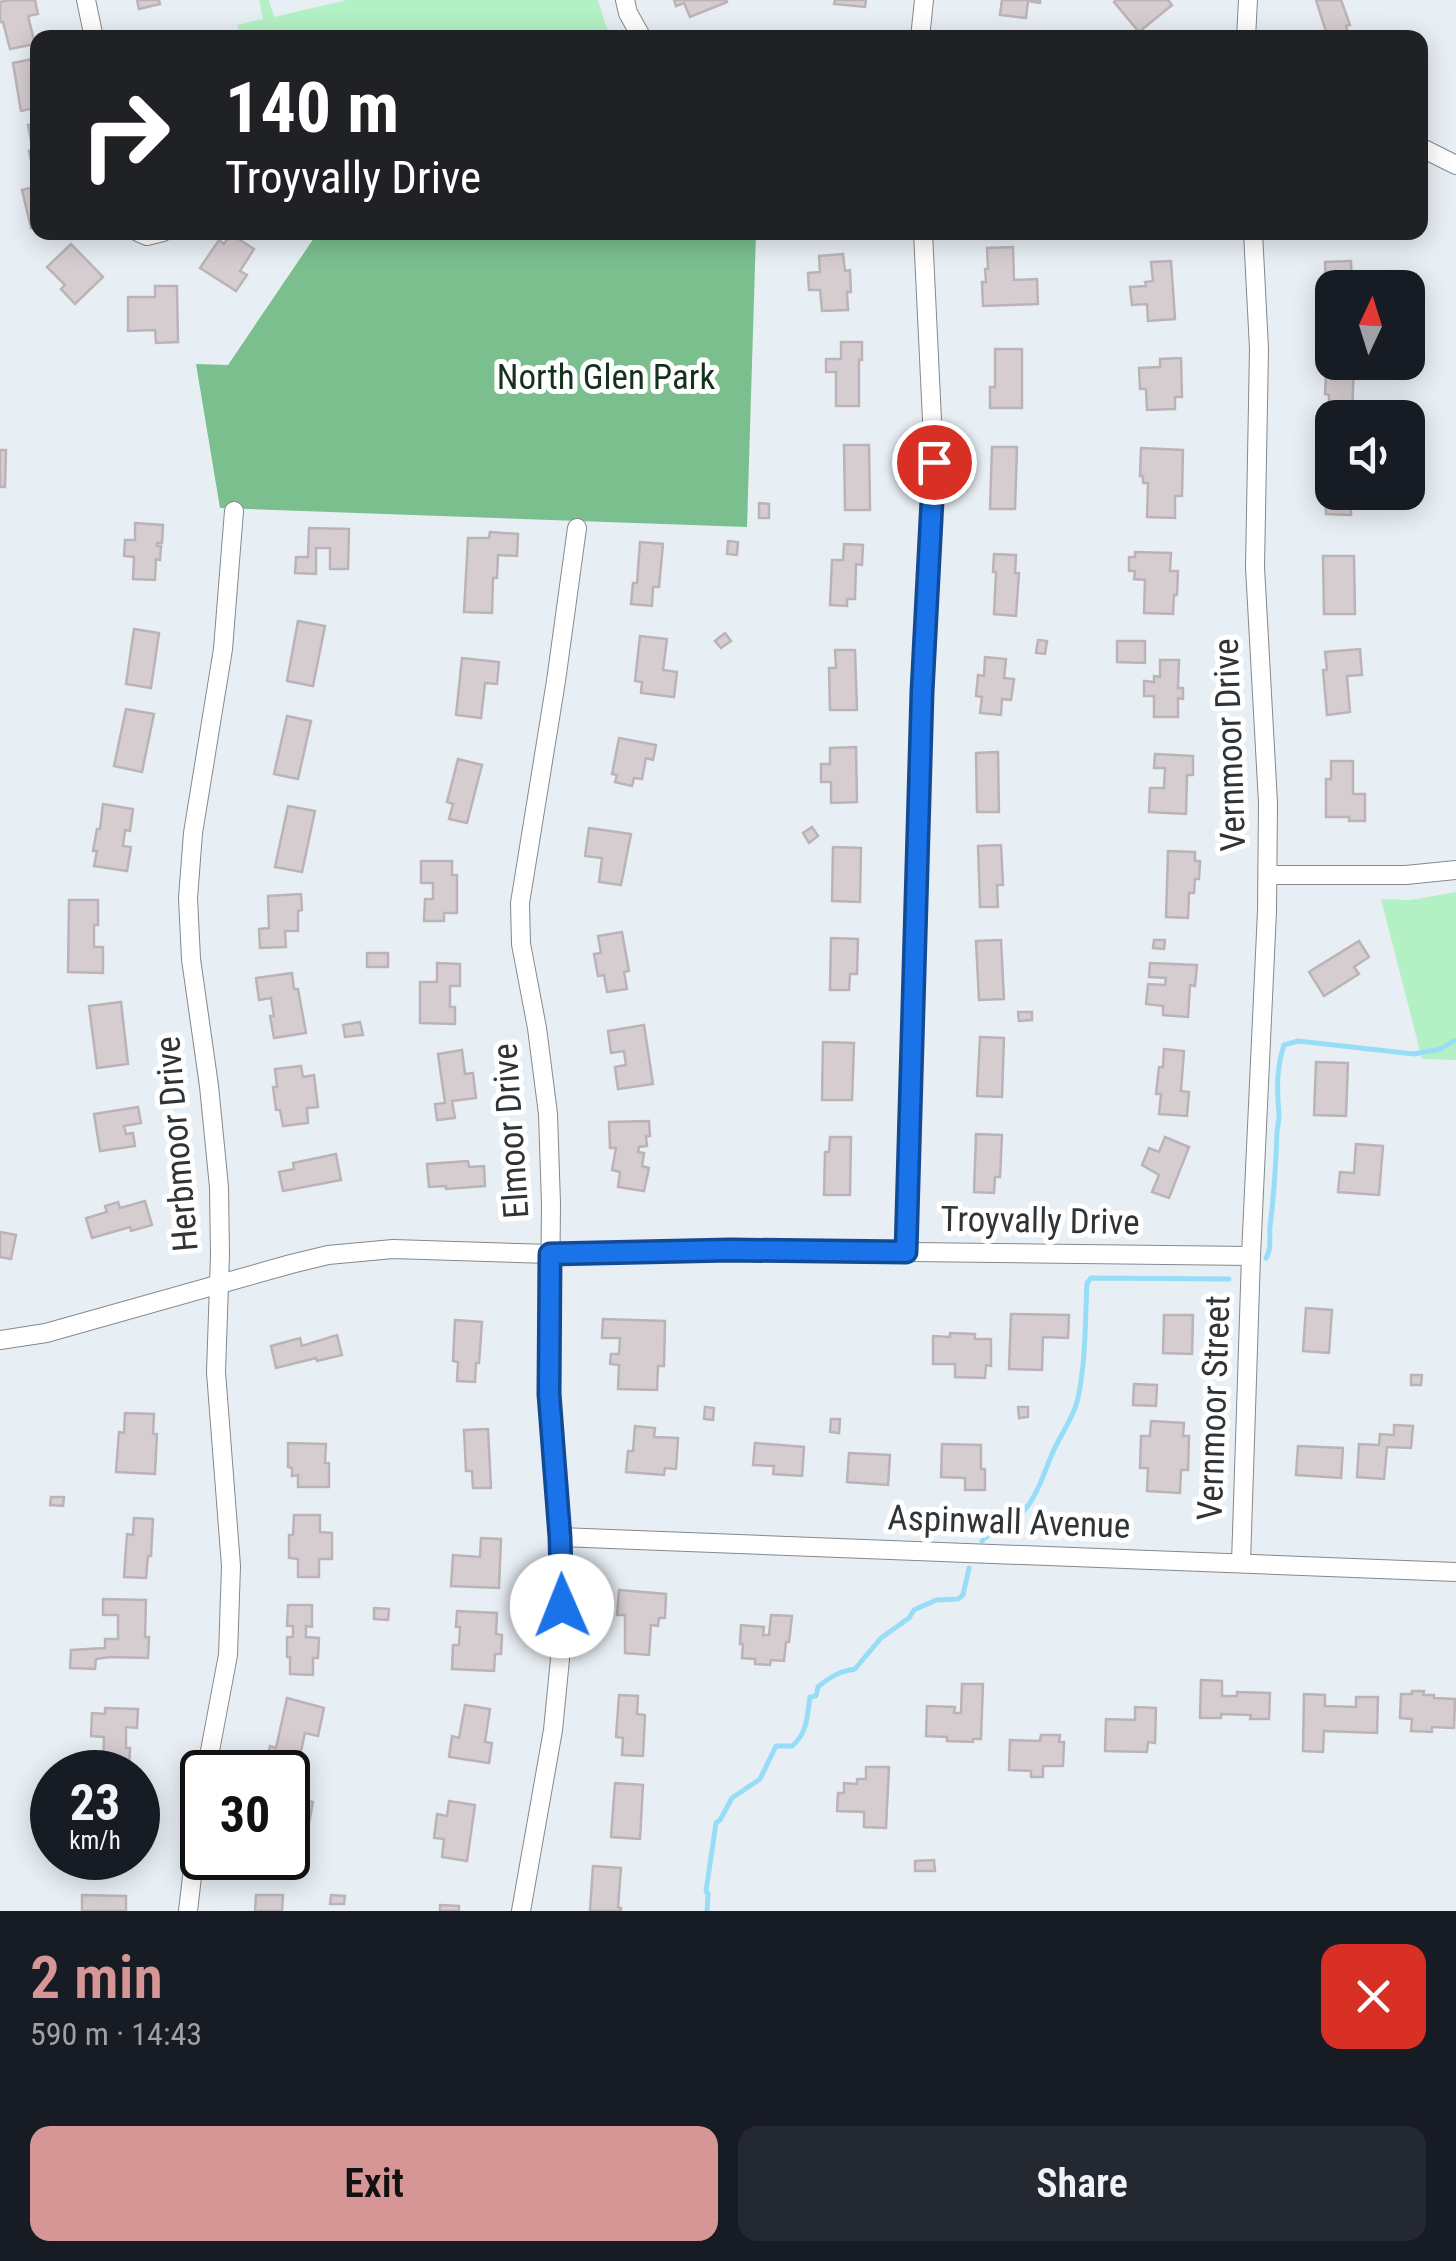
<!DOCTYPE html>
<meta charset="utf-8">
<style>
body{margin:0;font-family:"Roboto Condensed",sans-serif;background:#242831;color:#f1f3f6;height:100vh;display:flex;flex-direction:column;font-size:38px;white-space:nowrap}
*{box-sizing:border-box;margin:0}
p{font-size:32px;color:#9ea1a6}
.icon{flex:none;width:55px;height:55px;fill:none;stroke:currentColor;stroke-width:2;stroke-linecap:round;stroke-linejoin:round}
.map{position:relative;height:1911px;overflow:hidden}
.details{display:flex;flex-direction:column;background:#171b24;flex:1}
.details>*{flex:none}
.top-card{position:absolute;left:30px;top:30px;width:1398px;height:210px;border-radius:20px;box-shadow:0 5px 25px #0003;background:#202124;color:#fff;overflow:hidden}
.needle{width:65px;rotate:4deg}
.fabs{position:absolute;left:1315px;top:270px;display:grid;gap:20px}
.fabs a{display:grid;place-items:center;width:110px;height:110px;border-radius:20px;background:#171b24;box-shadow:0 5px 25px #0003;font-size:50px}
.speed{position:absolute;left:30px;top:1750px;display:flex;gap:20px;font-size:50px;font-weight:700;text-align:center}
.speed>*{display:grid;place-content:center;width:130px;height:130px;border-radius:50%;background:#171b24;box-shadow:0 5px 25px #0003;line-height:1}
.speed small{font-size:25px;font-weight:400}
.speed .limit{border:5px solid #111;border-radius:15px;background:#fff;color:#111}
.pin{position:absolute;display:grid;place-items:center;width:85px;height:85px;color:#fff;margin:-42px;border:5px solid #fff;border-radius:50%;box-shadow:0 2px 10px #0007}
.me{position:absolute;width:110px;margin:-55px;rotate:359deg;stroke-linejoin:round;filter:drop-shadow(0 0 8px #0008)}
.turn{display:flex;align-items:center;gap:35px;height:210px;padding:0 30px;font-size:45px}
.turn .icon{width:130px;height:130px;stroke-width:2.5}
.turn b{display:block;font-size:70px;line-height:85px}
.round{display:grid;place-items:center;flex:none;width:105px;height:105px;border-radius:20px;background:#242831}
.head{display:flex;align-items:center;justify-content:space-between;height:170px;padding:0 30px}
h1{font-size:60px;font-weight:600;line-height:75px;color:#d69696}
.action{display:flex;gap:20px;margin-top:auto;padding:20px 30px}
.action a{flex:1;height:115px;border-radius:20px;background:#d69696;color:#111;font-size:40px;font-weight:600;line-height:115px;text-align:center}
.action a+a{background:#242831;color:#f1f3f6}
.map>svg:first-child{display:block}
.green{fill:#b3f1c4}
.forest{fill:#7bbf8f}
.lines{fill:none;stroke-linecap:round;stroke-linejoin:round}
.stream{stroke:#97ddf8;stroke-width:5}
.building{fill:#d5cdd0;stroke:#bbb3b7;stroke-width:2.5}
.street-casing{stroke:#83898e;stroke-width:20}
.street{stroke:#fff;stroke-width:18}
.route-casing{stroke:#114b97;stroke-width:25}
.route{stroke:#1a73e8;stroke-width:18}
.labels{text-anchor:middle;dominant-baseline:central;stroke-width:10;stroke-linejoin:round;paint-order:stroke}
.park-label{font-size:35px;fill:#13311d;stroke:#fff}
.street-label{font-size:35px;fill:#313436;stroke:#fff}
</style>
<div class="map">
<svg width="1456" height="1911" viewBox="0 0 1456 1911">
<rect width="100%" height="100%" fill="#e8eff4"/>
<g class="green">
<path d="M259 0H269L274 17 347 0H598L606 26 613 37H241L237 25 263 19Z"/>
<path d="M1456 892V1060L1422 1059 1381 899 1411 900Z"/>
</g>
<path class="forest" d="M338 232 756 233 747 527 220 508 196 364 228 365 314 238H333Z"/>
<g class="lines">
<g class="stream">
<path d="M1266 1258C1272 1248 1269 1238 1270 1227 1274 1195 1276 1163 1277 1131 1278 1126 1279 1120 1279 1115 1277 1090 1276 1069 1284 1045L1298 1041 1414 1054 1440 1049 1456 1040"/>
<path d="M982 1541C992 1529 1009 1526 1020 1515 1037 1498 1043 1475 1052 1454 1060 1435 1074 1418 1078 1398 1086 1360 1085 1322 1087 1283L1091 1278 1229 1279"/>
<path d="M707 1911 708 1894 706 1891 716 1823 720 1820 732 1798 760 1779 776 1746H792C808 1733 807 1715 810 1697L816 1696 818 1687C831 1676 841 1671 855 1669L881 1638 909 1618 914 1610 936 1600 958 1599 963 1595 969 1568"/>
</g>
</g>
<g class="building">
<path d="M8 0H35L38 14 28 16 35 44 10 49 3 22H0V2Z"/>
<path d="M137 0H159L160 4 139 9Z"/>
<path d="M674 0H726L727 2 690 17 684 3 676 6Z"/>
<path d="M835 0H866L865 7 834 4Z"/>
<path d="M1002 0H1040V3L1028 1 1026 18 1000 15Z"/>
<path d="M1116 0H1168L1172 5 1139 32 1114 2Z"/>
<path d="M1316 0H1341L1350 25 1346 26 1350 38H1328Z"/>
<path d="M37 58 38 107 21 111 13 63Z"/>
<path d="M38 123V174L34 175 29 151 33 150 28 125Z"/>
<path d="M38 186V226L31 228 22 190Z"/>
<path d="M231 234 254 249 240 271 247 275 236 291 200 268 219 240 224 244Z"/>
<path d="M71 244 103 277 75 304 61 289 65 285 47 267Z"/>
<path d="M1013 247 1014 280 1037 279 1038 304 983 306 982 282H986L985 269H988L987 248Z"/>
<path d="M843 254 845 271 850 270 851 292H847L848 310 822 311 820 290H809L808 273 820 272 819 256Z"/>
<path d="M1171 261 1175 319 1148 321 1147 304 1132 305 1130 287 1146 286 1145 282 1153 281 1151 262Z"/>
<path d="M1351 261 1352 288H1332V321H1327L1325 262Z"/>
<path d="M155 286H177L178 342 156 343 155 330 128 331V297H155Z"/>
<path d="M841 342H862V360H859V406H836V372H826V359H841Z"/>
<path d="M995 349H1022V408H990V387H995Z"/>
<path d="M1327 357H1332V362H1354L1352 416 1329 415V395L1325 394Z"/>
<path d="M1181 358 1182 397H1175V409L1147 410 1146 389H1140L1139 368 1160 367V359Z"/>
<path d="M844 445H869L870 510H845Z"/>
<path d="M992 447H1017L1015 509H990Z"/>
<path d="M1141 448 1183 450 1182 496H1175V518L1147 517 1148 483H1143V476H1140Z"/>
<path d="M0 450H6L5 487H0Z"/>
<path d="M1324 464H1332V492H1348V500H1351V515L1326 514V499H1323Z"/>
<path d="M759 503 769 504V518H759Z"/>
<path d="M135 523 163 525 162 543H157V546H161L160 560 156 559 155 580 133 579 134 557 124 556 125 540H135Z"/>
<path d="M309 528 349 529 348 569H330V548H316V574L295 573 296 557H308Z"/>
<path d="M490 532 518 534 517 556 498 555 497 578H493L492 613 464 612 468 538H489Z"/>
<path d="M728 541 738 542 737 555 727 554Z"/>
<path d="M640 542 663 544 659 587H653L652 606 631 604 633 583H637Z"/>
<path d="M844 544 863 545 862 565 856 564 855 599H847V606L830 605 832 560H843Z"/>
<path d="M1135 552 1171 553 1170 571H1178L1177 595H1174L1173 614 1144 613 1145 580 1134 579 1135 571H1129V557H1135Z"/>
<path d="M994 554 1016 555 1015 573H1019L1016 616 994 614 996 572H993Z"/>
<path d="M1323 556H1354L1355 614H1324Z"/>
<path d="M298 621 325 626 313 686 287 681Z"/>
<path d="M134 629 159 633 151 688 126 684Z"/>
<path d="M725 633 731 641 721 648 715 641Z"/>
<path d="M640 636 667 639 663 670 677 672 674 697 641 693 642 682 635 681Z"/>
<path d="M1038 640 1047 641 1045 654 1036 653Z"/>
<path d="M1117 641H1145V663L1117 662Z"/>
<path d="M1360 649 1362 675 1347 676 1350 712 1327 715 1323 670H1327L1325 652Z"/>
<path d="M835 650H855L857 710H830L829 668H836Z"/>
<path d="M985 657 1006 659 1004 678 1014 679 1011 700 1002 699 1001 715 980 713 982 697 976 696 978 675 984 676Z"/>
<path d="M462 658 499 662 497 684 485 683 481 718 456 715Z"/>
<path d="M1160 660H1179L1178 688H1183V699L1178 698V717H1154V696H1144V681L1154 682V676L1160 677Z"/>
<path d="M126 709 154 714 142 772 114 766Z"/>
<path d="M287 716 311 721 298 779 274 774Z"/>
<path d="M619 738 656 745 653 760 646 758 642 779 634 778 632 786 615 782 617 775 612 774Z"/>
<path d="M856 747 857 802 831 803V782H821V764H830V748Z"/>
<path d="M998 752 999 812H977L976 753Z"/>
<path d="M1155 754 1193 756V775H1187L1186 814 1149 812 1150 788H1164L1165 768H1154Z"/>
<path d="M458 759 482 765 467 823 449 819 453 804 447 802Z"/>
<path d="M1331 761H1353V794H1365V821H1349V817H1326V779H1331Z"/>
<path d="M103 804 133 809 130 831 125 830 123 846 131 847 127 871 94 866 97 851H93L97 829H100Z"/>
<path d="M288 806 315 811 302 872 275 867Z"/>
<path d="M812 827 818 836 809 843 803 833Z"/>
<path d="M589 828 631 834 621 885 599 882 602 858 585 856Z"/>
<path d="M1001 845 1003 885H997L998 907H980L978 846Z"/>
<path d="M833 847 861 848 860 902 832 901Z"/>
<path d="M1168 851 1195 852V861H1200L1199 879H1195L1194 893H1189L1188 918 1166 917Z"/>
<path d="M421 861H452V875H457V913H444V921H424L425 899H433V883H421Z"/>
<path d="M301 894 302 910 298 911V931H285L286 947 260 948 259 929 269 928 268 896Z"/>
<path d="M69 900H98V925H94V947H103V973L68 972Z"/>
<path d="M622 932 629 971 624 972 627 989 607 992 604 975 598 976 594 954 601 953 598 936Z"/>
<path d="M831 938 858 939 857 974H850L849 990H830Z"/>
<path d="M1001 940 1004 999 979 1000 976 941Z"/>
<path d="M1154 940H1165L1164 949 1153 948Z"/>
<path d="M1359 941 1369 957 1354 967 1359 974 1324 996 1309 972Z"/>
<rect x="367" y="953" width="21" height="14"/>
<path d="M437 963 460 964V986H450V1007H455V1024L420 1023V982H437Z"/>
<path d="M1150 963 1197 965 1195 986 1190 985 1188 1017 1163 1015V1006L1146 1004 1148 984 1165 985 1166 978 1149 977Z"/>
<path d="M292 973 294 989H298L306 1033 274 1038 270 1016H274L271 998 259 1000 256 978Z"/>
<path d="M121 1002 128 1064 97 1068 89 1006Z"/>
<path d="M1018 1012H1032V1020L1019 1021Z"/>
<path d="M360 1022 363 1035 345 1037 343 1025Z"/>
<path d="M644 1025 653 1084 618 1089 615 1067 626 1065 624 1051 611 1053 608 1031Z"/>
<path d="M980 1037 1004 1038 1002 1097 977 1096Z"/>
<path d="M823 1042 854 1043 852 1100H822Z"/>
<path d="M1164 1049 1184 1051 1181 1091 1189 1092 1187 1116 1159 1114 1161 1094H1156L1159 1067H1163Z"/>
<path d="M462 1050 465 1074 473 1073 476 1098 452 1101 455 1118 437 1120 435 1104 445 1103 438 1054Z"/>
<path d="M1316 1062 1348 1063 1346 1116 1314 1115Z"/>
<path d="M301 1066 303 1077 314 1075 318 1107 307 1108 308 1123 283 1126 280 1110H276L273 1087H277L275 1069Z"/>
<path d="M138 1107 141 1123 124 1126 126 1134 133 1133 135 1146 100 1151 94 1114Z"/>
<path d="M649 1121 650 1136H646L647 1146 639 1147 638 1152 644 1153 642 1166 649 1168 644 1191 618 1187 620 1172 612 1170 616 1148H610L609 1122Z"/>
<path d="M976 1134 1002 1135 1000 1177H995L994 1193 974 1192Z"/>
<path d="M830 1137H851L850 1195H824L825 1152H829Z"/>
<path d="M1165 1137 1189 1147 1169 1198 1152 1192 1159 1175 1142 1165 1149 1148 1159 1152Z"/>
<path d="M1356 1144 1383 1146 1379 1195 1338 1192 1340 1172 1354 1173Z"/>
<path d="M336 1154 341 1180 283 1191 279 1172 294 1169 293 1163Z"/>
<path d="M468 1161 469 1167 484 1166 485 1186 446 1189V1186L429 1187 427 1164Z"/>
<path d="M145 1201 152 1225 131 1231 130 1227 92 1238 86 1218 107 1212 105 1206 118 1202 120 1208Z"/>
<path d="M0 1232 16 1235 11 1259 0 1257Z"/>
<path d="M1306 1308 1332 1310 1329 1353 1303 1351Z"/>
<path d="M1011 1314 1069 1315 1068 1338 1043 1337 1042 1370 1009 1369Z"/>
<path d="M1164 1315H1193L1192 1354 1163 1353Z"/>
<path d="M603 1319 665 1321 664 1366H658L657 1390 618 1389 619 1365 610 1364 611 1354H619L620 1338H602Z"/>
<path d="M455 1320 482 1322 479 1363H476L475 1382 457 1381 458 1362 453 1361Z"/>
<path d="M950 1333 975 1334V1339H991V1366L986 1365 985 1378 955 1377V1364H933V1336L950 1337Z"/>
<path d="M337 1335 342 1355 317 1361 316 1358 276 1368 271 1346 300 1338 302 1346Z"/>
<path d="M1411 1375H1422L1421 1385H1411Z"/>
<path d="M1134 1384 1157 1385 1156 1406 1133 1405Z"/>
<path d="M705 1407 714 1408 713 1420 704 1419Z"/>
<path d="M1018 1407H1028V1417L1019 1418Z"/>
<path d="M125 1413 154 1414 153 1434H157L155 1474 116 1472 119 1432 124 1433Z"/>
<path d="M831 1419H840L839 1433 830 1432Z"/>
<path d="M1151 1421 1184 1423 1183 1436H1189L1188 1470H1181L1180 1493 1147 1491 1148 1468H1140L1141 1436H1150Z"/>
<path d="M1394 1425 1413 1426 1411 1448 1387 1447 1384 1479 1357 1477 1359 1444 1379 1445 1380 1434 1394 1435Z"/>
<path d="M635 1426 655 1428 654 1437 678 1438 676 1469 665 1468 664 1475 626 1472 628 1451H633Z"/>
<path d="M488 1429 491 1488H473L472 1471H466L464 1430Z"/>
<path d="M288 1443 326 1444 325 1463H329V1487H298V1475L292 1476V1468L288 1467Z"/>
<path d="M755 1443 804 1447 802 1476 773 1474 774 1466 753 1465Z"/>
<path d="M942 1444 981 1445V1469H985V1490H965V1478L941 1477Z"/>
<path d="M1298 1446 1343 1448 1341 1478 1296 1475Z"/>
<path d="M849 1453 890 1455 888 1485 847 1482Z"/>
<path d="M51 1497H64L63 1506 50 1505Z"/>
<path d="M294 1515H320V1532L332 1533V1559H319V1577H298V1559L289 1558V1535H293Z"/>
<path d="M134 1518 153 1519 151 1556H148L146 1578 124 1577 127 1534 133 1535Z"/>
<path d="M481 1538 501 1539 499 1588 451 1586 453 1555 480 1557Z"/>
<path d="M619 1590 666 1594 665 1618H659L658 1626 651 1625 649 1655 625 1653V1615H617Z"/>
<path d="M103 1599 146 1600 145 1637H149L148 1658 110 1657 96 1659 95 1669 70 1668 71 1650 105 1648V1639H118V1615H103Z"/>
<path d="M288 1605H312V1627L306 1626V1637L319 1638 318 1658H313V1675L290 1674V1657H287V1637H293V1626H287Z"/>
<path d="M374 1608 389 1609 388 1620 374 1619Z"/>
<path d="M457 1611 497 1613 496 1634 502 1635 501 1654H495L494 1671 452 1669 453 1645H459L460 1627H456Z"/>
<path d="M771 1615 792 1616 789 1642H786L784 1661 771 1660 770 1665 755 1664V1659L742 1658 743 1644H740L741 1625 764 1627 763 1635H769Z"/>
<path d="M1201 1680 1222 1681V1696H1237V1692L1270 1693 1269 1719H1250L1251 1715 1221 1714V1718H1200Z"/>
<path d="M962 1684H983L981 1739H973V1742L947 1741V1737L926 1736 927 1706 955 1707 954 1713H961Z"/>
<path d="M1412 1691H1424L1423 1695H1434V1698L1455 1699 1454 1728 1432 1727V1732L1411 1731 1412 1719 1400 1718 1401 1694H1412Z"/>
<path d="M1304 1694 1325 1695V1706L1356 1707V1697H1378L1377 1733 1324 1731 1323 1752 1303 1751Z"/>
<path d="M619 1695 638 1696 637 1714 645 1715 643 1756 622 1755 623 1738 616 1737Z"/>
<path d="M287 1698 324 1708 318 1736 305 1733 297 1769 266 1763 270 1746 276 1748Z"/>
<path d="M465 1705 490 1709 485 1742 492 1743 489 1763 449 1757 452 1736 459 1738Z"/>
<path d="M1135 1707 1156 1708 1155 1743 1148 1742 1147 1752 1105 1751 1106 1719 1135 1720Z"/>
<path d="M105 1708 138 1709 137 1728 126 1727V1748H130L129 1768 103 1767 104 1737 91 1736 92 1713 105 1714Z"/>
<path d="M1041 1735H1060L1059 1742H1064L1063 1766H1043V1777H1031V1771L1009 1770 1010 1740 1040 1741Z"/>
<path d="M866 1767H889L886 1828 864 1827V1812L837 1811 838 1793H844V1783L857 1784V1779H866Z"/>
<path d="M615 1783 643 1785 640 1839 611 1837Z"/>
<path d="M138 1787H144L143 1807 138 1806Z"/>
<path d="M288 1797 313 1802 309 1823 288 1819Z"/>
<path d="M449 1801 475 1805 467 1861 442 1857 444 1839 434 1838 437 1814 447 1816Z"/>
<path d="M934 1860 935 1871H915V1861Z"/>
<path d="M593 1866 621 1868 618 1907 621 1908V1911H590Z"/>
<path d="M82 1895 126 1896V1911H82Z"/>
<path d="M256 1895H283L282 1911H255Z"/>
<path d="M331 1895 345 1896 344 1904H330Z"/>
<path d="M440 1905 459 1906V1911H440Z"/>
</g>
<g class="lines">
<defs>
<g id="street">
<path d="M86 0 94 38"/>
<path d="M625 0 628 13 642 38"/>
<path d="M920 38 924 0"/>
<path d="M1246 38 1248 0"/>
<path d="M1420 147 1456 165"/>
<path d="M138 232 147 236 163 232"/>
<path d="M1268 875H1406L1456 870"/>
<path d="M906 1252 922 691 934 462 923 232"/>
<path d="M0 1340 46 1333 291 1264 328 1255 393 1249 550 1254 730 1250 1251 1256"/>
<path d="M560 1537 1456 1572"/>
<path d="M1241 1563 1251 1256 1267 911 1268 803 1255 567 1259 349 1253 232"/>
<path d="M206 1772 228 1655 231 1566 216 1372 220 1255 219 1187 209 1086 191 959 188 898 193 833 223 649 234 511"/>
<path d="M188 1911 202 1791"/>
<path d="M521 1911 553 1730 560 1659 562 1583 549 1393 551 1204 548 1114 537 1028 521 944 520 903 556 681 577 528"/>
</g>
</defs>
<use href="#street" class="street-casing"/>
<use href="#street" class="street"/>
</g>
<g class="lines">
<defs>
<path id="route" d="M562 1606 560 1537 549 1394 550 1254 730 1250 906 1252 922 692 934 462"/>
</defs>
<use href="#route" class="route-casing"/>
<use href="#route" class="route"/>
</g>
<g class="labels">
<g class="park-label">
<text x="606" y="377">North Glen Park</text>
</g>
<g class="street-label">
<text transform="translate(1230 745) rotate(-92)">Vernmoor Drive</text>
<text transform="translate(511 1131) rotate(-94)">Elmoor Drive</text>
<text transform="translate(177 1144) rotate(-95)">Herbmoor Drive</text>
<text transform="translate(1040 1221) rotate(1)">Troyvally Drive</text>
<text transform="translate(1214 1408) rotate(-88)">Vernmoor Street</text>
<text transform="translate(1009 1522) rotate(2)">Aspinwall Avenue</text>
</g>
</g>
</svg>
<div class="fabs">
<a><svg class="needle" viewBox="-14 -14 28 28"><path d="M0-13l5 13h-10z" fill="#e53935"/><path d="M0 13l5-13h-10z" fill="#9ea1a6"/></svg></a>
<a><svg class="icon" aria-label="sound" viewBox="0 0 24 24"><path d="M4 9h4l5-4v14l-5-4H4zM17 9q2 3 0 6"/></svg></a>
</div>
<div class="speed"><div>23<small>km/h</small></div><div class="limit">30</div></div>
<div class="pin" style="left:934px;top:462px;background:#d93025"><svg class="icon" aria-label="arrive" viewBox="0 0 24 24"><path d="M6 21V4h12l-3 4 3 4H6"/></svg></div>
<svg class="me" style="left:562px;top:1606px" viewBox="-20 -20 40 40"><circle r="19" fill="#fff"/><path d="M0-13L10 11 0 6-10 11z" fill="#1a73e8"/></svg>
<div class="top-card">
<div class="turn"><svg class="icon" aria-label="right" viewBox="0 0 24 24"><path d="M7 20v-9h11M14 6l5 5-5 5"/></svg><div><b>140 m</b>Troyvally Drive</div></div>
</div>
</div>
<section class="details">
<div class="head"><div><h1>2 min</h1><p>590 m · 14:43</p></div><a class="round" style="background:#d93025;color:#fff"><svg class="icon" aria-label="close" viewBox="0 0 24 24"><path d="M6 6l12 12M18 6L6 18"/></svg></a></div>
<div class="action"><a>Exit</a><a>Share</a></div>
</section>
